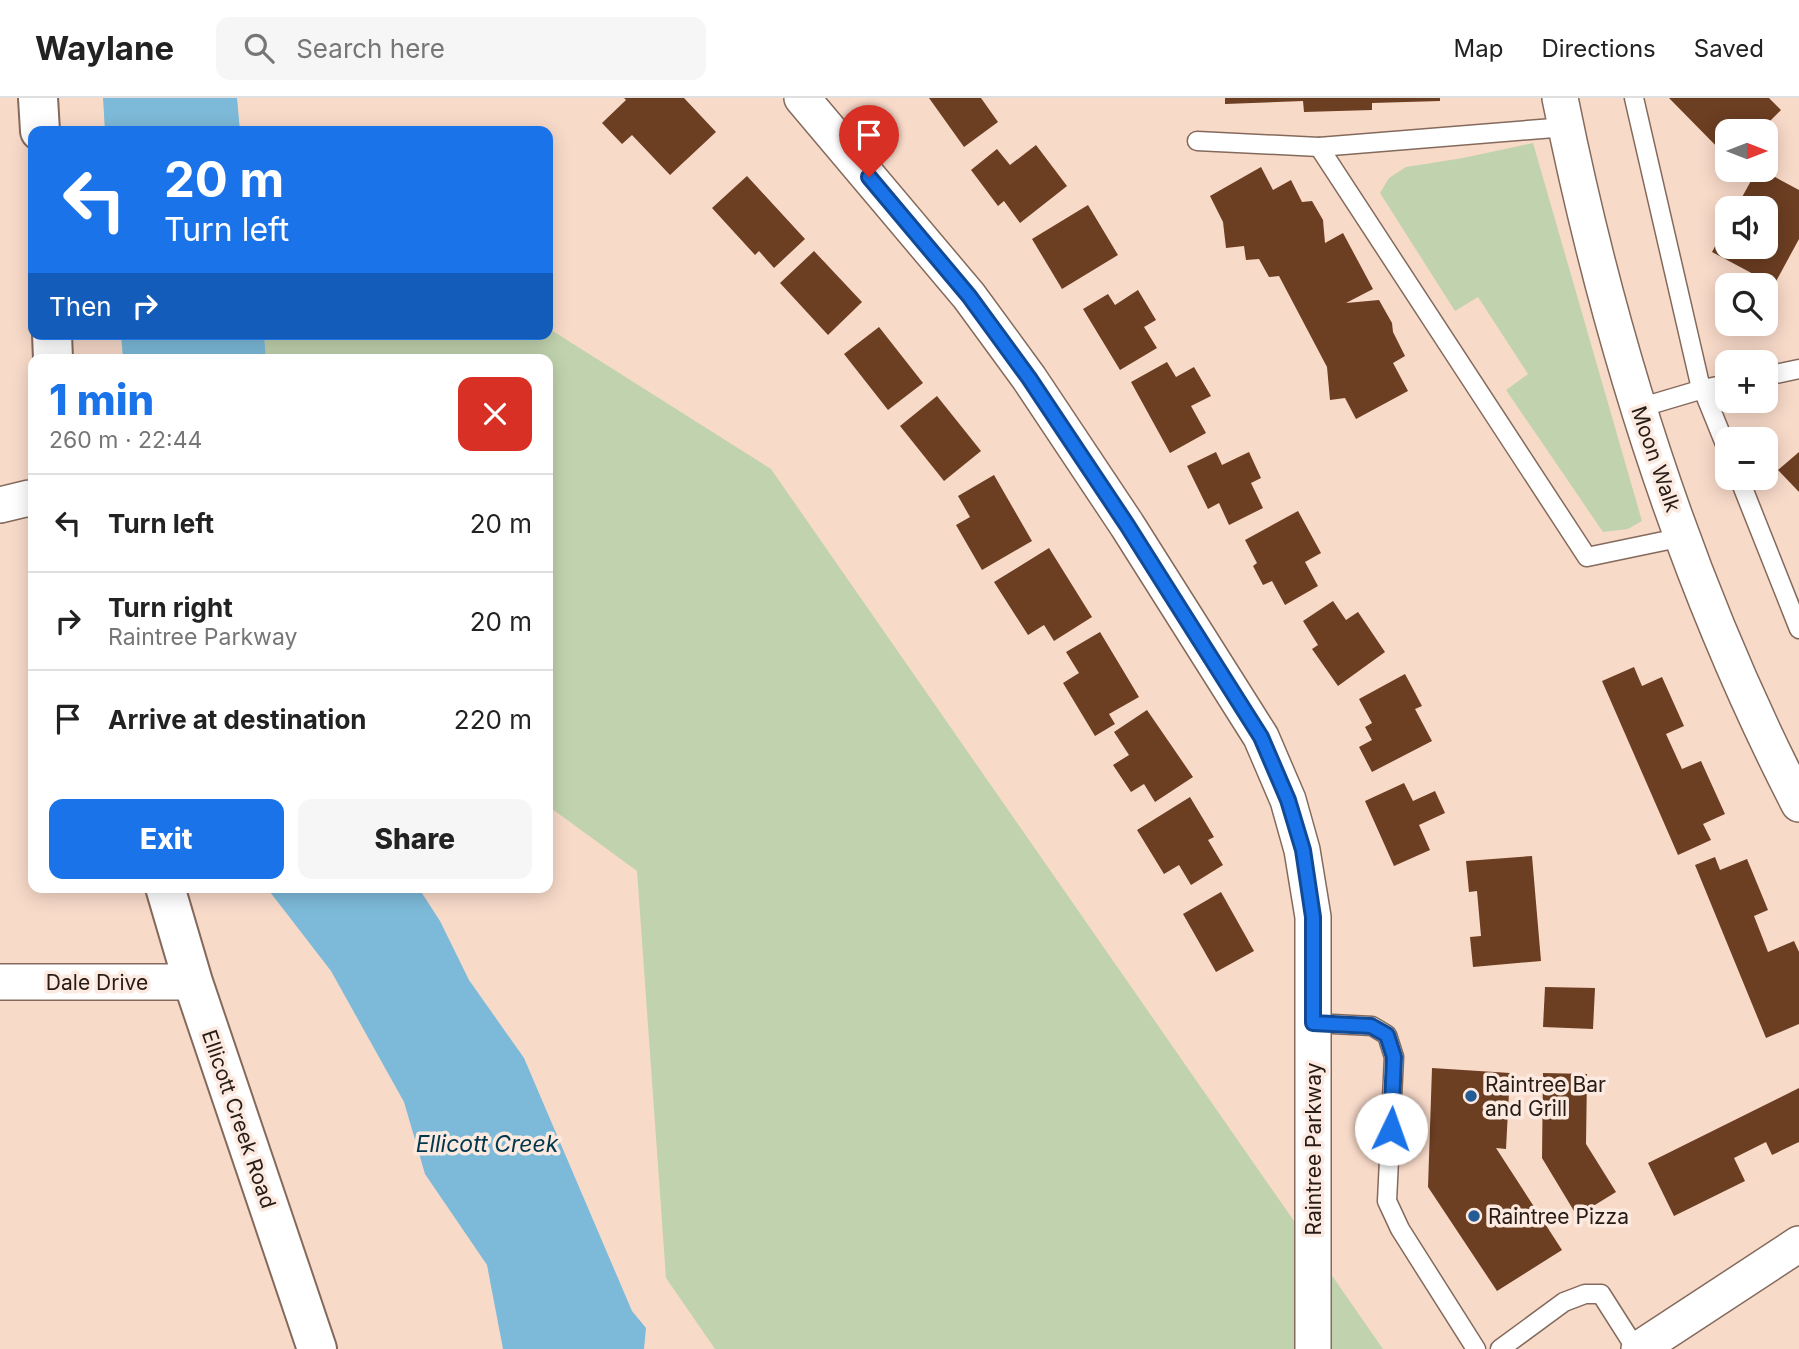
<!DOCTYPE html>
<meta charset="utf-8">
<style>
body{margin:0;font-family:Inter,sans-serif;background:#f6f6f6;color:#222;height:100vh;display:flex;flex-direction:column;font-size:26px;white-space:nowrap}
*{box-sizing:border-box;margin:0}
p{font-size:23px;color:#767676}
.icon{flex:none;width:38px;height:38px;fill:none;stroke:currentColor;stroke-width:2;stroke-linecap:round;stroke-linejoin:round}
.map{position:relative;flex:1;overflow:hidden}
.sheet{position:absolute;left:28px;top:256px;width:525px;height:539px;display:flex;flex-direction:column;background:#fff;border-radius:14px;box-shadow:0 4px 18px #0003}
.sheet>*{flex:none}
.hud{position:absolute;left:28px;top:28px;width:525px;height:214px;border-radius:14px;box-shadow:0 4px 18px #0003;background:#1a73e8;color:#fff;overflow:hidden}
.needle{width:46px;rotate:90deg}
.buttons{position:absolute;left:1715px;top:21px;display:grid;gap:14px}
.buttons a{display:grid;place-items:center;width:63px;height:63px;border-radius:14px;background:#fff;box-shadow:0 4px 18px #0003;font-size:35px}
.pin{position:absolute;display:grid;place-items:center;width:60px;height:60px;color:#fff;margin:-72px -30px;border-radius:50% 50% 50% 0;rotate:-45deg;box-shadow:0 0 7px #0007}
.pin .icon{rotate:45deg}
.me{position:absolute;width:77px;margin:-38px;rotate:3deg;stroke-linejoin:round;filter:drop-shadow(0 0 5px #0008)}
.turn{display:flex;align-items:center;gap:24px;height:147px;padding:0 21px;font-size:32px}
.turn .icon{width:91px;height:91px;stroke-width:2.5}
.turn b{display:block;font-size:49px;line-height:60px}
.then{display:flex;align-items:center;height:66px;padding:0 21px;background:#0003;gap:14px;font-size:26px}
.round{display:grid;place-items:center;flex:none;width:74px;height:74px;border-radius:14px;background:#f6f6f6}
.summary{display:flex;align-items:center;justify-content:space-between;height:119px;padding:0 21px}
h1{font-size:42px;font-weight:800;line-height:52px;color:#1a73e8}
.cta{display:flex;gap:14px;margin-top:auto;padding:14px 21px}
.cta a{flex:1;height:80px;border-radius:14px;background:#1a73e8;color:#fff;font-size:28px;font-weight:800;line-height:80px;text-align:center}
.cta a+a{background:#f6f6f6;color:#222}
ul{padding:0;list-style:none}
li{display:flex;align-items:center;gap:21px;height:98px;padding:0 21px;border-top:2px solid #e0e0e0}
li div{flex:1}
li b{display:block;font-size:26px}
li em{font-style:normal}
header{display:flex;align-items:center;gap:42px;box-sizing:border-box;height:98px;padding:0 35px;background:#fff;border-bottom:2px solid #e0e0e0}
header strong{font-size:33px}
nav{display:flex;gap:38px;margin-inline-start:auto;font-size:24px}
.search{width:490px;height:63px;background:#f6f6f6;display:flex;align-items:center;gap:18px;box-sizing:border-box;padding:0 24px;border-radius:14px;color:#767676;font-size:26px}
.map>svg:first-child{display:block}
.green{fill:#c1d3ae}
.water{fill:#7dbad9}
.building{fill:#6c3e22}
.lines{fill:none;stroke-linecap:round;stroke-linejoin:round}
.service-casing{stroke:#846a5c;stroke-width:21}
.minor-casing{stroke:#846a5c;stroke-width:38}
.tertiary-casing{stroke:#846a5c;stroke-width:42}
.service{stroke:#fff;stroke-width:18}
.minor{stroke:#fff;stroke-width:35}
.tertiary{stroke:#fff;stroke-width:38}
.route-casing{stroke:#114b97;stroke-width:18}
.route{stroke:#1a73e8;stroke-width:12}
.poi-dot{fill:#245d95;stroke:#fceae0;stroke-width:2.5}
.labels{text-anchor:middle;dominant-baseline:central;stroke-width:7;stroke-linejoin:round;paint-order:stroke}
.street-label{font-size:21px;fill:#261b15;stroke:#fceae0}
.poi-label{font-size:21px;fill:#261b15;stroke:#fceae0;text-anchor:start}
.water-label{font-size:23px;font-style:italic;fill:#00374c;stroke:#fceae0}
</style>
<header>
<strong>Waylane</strong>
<div class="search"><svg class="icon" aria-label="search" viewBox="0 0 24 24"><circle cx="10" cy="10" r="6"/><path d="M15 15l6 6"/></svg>Search here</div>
<nav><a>Map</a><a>Directions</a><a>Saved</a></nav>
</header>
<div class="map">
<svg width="1799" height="1251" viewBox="0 0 1799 1251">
<rect width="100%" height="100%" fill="#f8dac9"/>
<g class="green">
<path d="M1533 45 1642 423 1628 431 1603 434 1506 292 1528 276 1478 199 1455 213 1380 95 1389 80 1406 69 1463 60Z"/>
<path d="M548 230 771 371 1383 1251H715L666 1180 637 773 548 708V261H266L264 236H548Z"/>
</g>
<g class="water">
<path d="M103 0H237L240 33H105Z"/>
<path d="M121 236H264L266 261H123Z"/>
<path d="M269 789H418L440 823 469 882 524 960 632 1213 646 1230 644 1251H503L487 1167 425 1076 404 1004 331 873 270 794Z"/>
</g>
<g class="building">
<path d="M624 0H684L716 34 670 77 632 37 622 46 602 25 626 2Z"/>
<path d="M929 0H981L998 24 964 49Z"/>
<path d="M1225 0H1440V3L1372 5V12L1304 14 1303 3 1225 6Z"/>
<path d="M1669 0H1769L1781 12 1760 33H1727V59Z"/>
<path d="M1036 47 1067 88 1020 125 1004 103 998 108 971 72 997 51 1010 67Z"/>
<path d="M1261 69 1273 92 1291 82 1302 104 1312 103 1323 122 1325 145 1343 135 1373 191 1346 205 1379 202 1392 225 1393 234 1405 258 1393 265 1408 293 1356 321 1345 300 1330 302 1327 269 1279 178 1269 179 1259 161 1246 162 1244 148 1226 150 1223 124 1210 98Z"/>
<path d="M1757 72H1762L1799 92V141L1774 187 1712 154 1727 126V149H1766V110H1736Z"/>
<path d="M747 78 805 141 774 170 759 153 755 157 712 110Z"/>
<path d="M1088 107 1118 157 1062 191 1032 141Z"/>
<path d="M814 153 862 204 828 237 780 185Z"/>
<path d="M1138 192 1156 222 1144 229 1157 250 1120 272 1083 211 1108 196 1115 207Z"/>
<path d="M879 229 923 285 888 312 844 256Z"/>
<path d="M1167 264 1176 279 1194 269 1211 298 1191 308 1206 335 1170 355 1131 284Z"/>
<path d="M937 298 981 353 944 383 900 328Z"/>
<path d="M1216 354 1222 367 1249 354 1261 380 1251 385 1263 410 1229 427 1219 405 1208 411 1187 368Z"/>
<path d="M1799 354V394L1778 372Z"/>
<path d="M994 377 1032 443 982 472 956 427 970 419 958 398Z"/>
<path d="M1298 413 1321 455 1305 464 1318 488 1285 507 1272 483 1263 487 1253 468 1257 465 1245 442Z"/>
<path d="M1049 450 1092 519 1054 543 1044 527 1028 537 994 484Z"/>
<path d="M1333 503 1346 522 1358 514 1385 554 1338 588 1312 551 1318 547 1303 523Z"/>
<path d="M1100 534 1139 599 1109 616 1115 626 1095 638 1063 585 1079 575 1066 554Z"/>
<path d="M1634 569 1642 588 1662 579 1684 628 1666 636 1682 671 1701 663 1725 716 1703 726 1711 742 1678 757 1602 583Z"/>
<path d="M1405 576 1422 608 1415 611 1432 643 1372 674 1359 649 1372 642 1365 629 1372 625 1359 601Z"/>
<path d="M1147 612 1193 679 1155 704 1144 686 1131 694 1113 667 1129 657 1114 634Z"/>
<path d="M1404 685 1413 703 1435 693 1445 715 1419 727 1430 752 1394 768 1365 703Z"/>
<path d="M1190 699 1214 739 1208 742 1223 767 1191 787 1179 767 1164 776 1137 732Z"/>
<path d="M1532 758 1541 863 1473 869 1470 839 1481 838 1477 793 1469 794 1466 763Z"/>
<path d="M1715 759 1720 772 1747 761 1768 812 1754 818 1768 854 1794 843 1799 854V926L1766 940 1695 767Z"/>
<path d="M1221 794 1254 853 1216 874 1183 816Z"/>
<path d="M1545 889 1595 890 1593 931 1543 929Z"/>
<path d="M1432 970 1510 975 1506 1051 1496 1050 1562 1152 1497 1193 1428 1089Z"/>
<path d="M1543 975 1587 976 1586 1046 1616 1094 1577 1118 1542 1060Z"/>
<path d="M1799 990V1044L1772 1057 1766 1044 1734 1060 1745 1083 1674 1118 1648 1065Z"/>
</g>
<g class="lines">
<defs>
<g id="service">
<path d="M1634 0 1699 282 1727 351"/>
<path d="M1197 43 1319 49 1566 29"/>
<path d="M1319 49 1587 459 1683 439"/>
<path d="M1766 278 1799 271"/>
<path d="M1639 310 1703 291 1727 286"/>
<path d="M1739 380 1799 531"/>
<path d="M1313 925 1372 928 1387 937 1394 959 1387 1103 1400 1131 1476 1251"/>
<path d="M1500 1251 1564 1204 1585 1196H1601L1636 1251"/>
</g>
<g id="minor">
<path d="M802 0 969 198 1029 280 1127 427 1261 639 1288 702 1302 752 1313 819V1251"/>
<path d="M1560 0C1609 243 1685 485 1799 706"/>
<path d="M0 407 29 400 33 402"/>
<path d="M0 884H193"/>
<path d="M1639 1251 1799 1146"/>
</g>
<g id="tertiary">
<path d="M38 0 40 33"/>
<path d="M52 236 53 261"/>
<path d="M165 789 193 884 317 1251"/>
</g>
</defs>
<use href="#service" class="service-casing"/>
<use href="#minor" class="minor-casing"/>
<use href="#tertiary" class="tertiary-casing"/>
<use href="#service" class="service"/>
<use href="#minor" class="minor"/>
<use href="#tertiary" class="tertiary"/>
</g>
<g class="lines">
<defs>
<path id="route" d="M869 79 969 198 1029 280 1127 427 1261 639 1288 702 1303 752 1313 819V925L1371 928 1387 937 1394 959 1391 1031"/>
</defs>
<use href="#route" class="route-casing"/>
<use href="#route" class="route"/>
</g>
<g class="poi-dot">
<circle cx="1471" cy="998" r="7"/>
<circle cx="1474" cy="1118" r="7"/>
</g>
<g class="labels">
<g class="street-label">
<text transform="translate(1656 361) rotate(71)">Moon Walk</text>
<text x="97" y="884">Dale Drive</text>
<text transform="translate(239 1021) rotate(71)">Ellicott Creek Road</text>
<text transform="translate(1313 1051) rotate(-90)">Raintree Parkway</text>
</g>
<g class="poi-label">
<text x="1485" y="986">Raintree Bar<tspan x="1485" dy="24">and Grill</tspan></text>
<text x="1488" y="1118">Raintree Pizza</text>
</g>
<g class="water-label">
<text x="487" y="1046">Ellicott Creek</text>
</g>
</g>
</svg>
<div class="buttons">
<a><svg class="needle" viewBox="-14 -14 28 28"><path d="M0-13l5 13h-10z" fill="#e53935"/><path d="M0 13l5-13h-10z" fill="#767676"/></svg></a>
<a><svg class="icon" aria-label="sound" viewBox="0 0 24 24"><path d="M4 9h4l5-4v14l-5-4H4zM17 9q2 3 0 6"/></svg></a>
<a><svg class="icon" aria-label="search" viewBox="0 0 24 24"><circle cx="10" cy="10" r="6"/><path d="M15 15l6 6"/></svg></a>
<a>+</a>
<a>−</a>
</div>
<div class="pin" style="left:869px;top:79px;background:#d93025"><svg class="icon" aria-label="arrive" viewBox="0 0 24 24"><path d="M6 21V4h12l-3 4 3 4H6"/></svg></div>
<svg class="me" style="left:1391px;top:1031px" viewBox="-20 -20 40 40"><circle r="19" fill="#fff"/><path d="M0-13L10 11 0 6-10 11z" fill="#1a73e8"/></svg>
<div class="hud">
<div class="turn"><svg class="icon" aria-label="left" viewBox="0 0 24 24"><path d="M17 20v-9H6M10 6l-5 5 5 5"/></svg><div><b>20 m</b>Turn left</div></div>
<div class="then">Then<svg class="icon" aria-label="right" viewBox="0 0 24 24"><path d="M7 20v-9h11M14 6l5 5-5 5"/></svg></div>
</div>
<section class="sheet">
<div class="summary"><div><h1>1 min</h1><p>260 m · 22:44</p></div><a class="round" style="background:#d93025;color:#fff"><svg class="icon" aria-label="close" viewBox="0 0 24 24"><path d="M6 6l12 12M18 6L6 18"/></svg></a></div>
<ul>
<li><svg class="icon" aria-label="left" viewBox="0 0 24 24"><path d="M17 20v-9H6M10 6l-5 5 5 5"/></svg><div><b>Turn left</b></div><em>20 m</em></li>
<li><svg class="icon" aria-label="right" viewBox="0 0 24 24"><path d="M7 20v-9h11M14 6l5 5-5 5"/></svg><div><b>Turn right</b><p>Raintree Parkway</p></div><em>20 m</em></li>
<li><svg class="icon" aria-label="arrive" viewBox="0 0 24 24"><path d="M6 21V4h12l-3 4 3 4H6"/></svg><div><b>Arrive at destination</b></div><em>220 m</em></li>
</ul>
<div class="cta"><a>Exit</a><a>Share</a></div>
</section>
</div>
